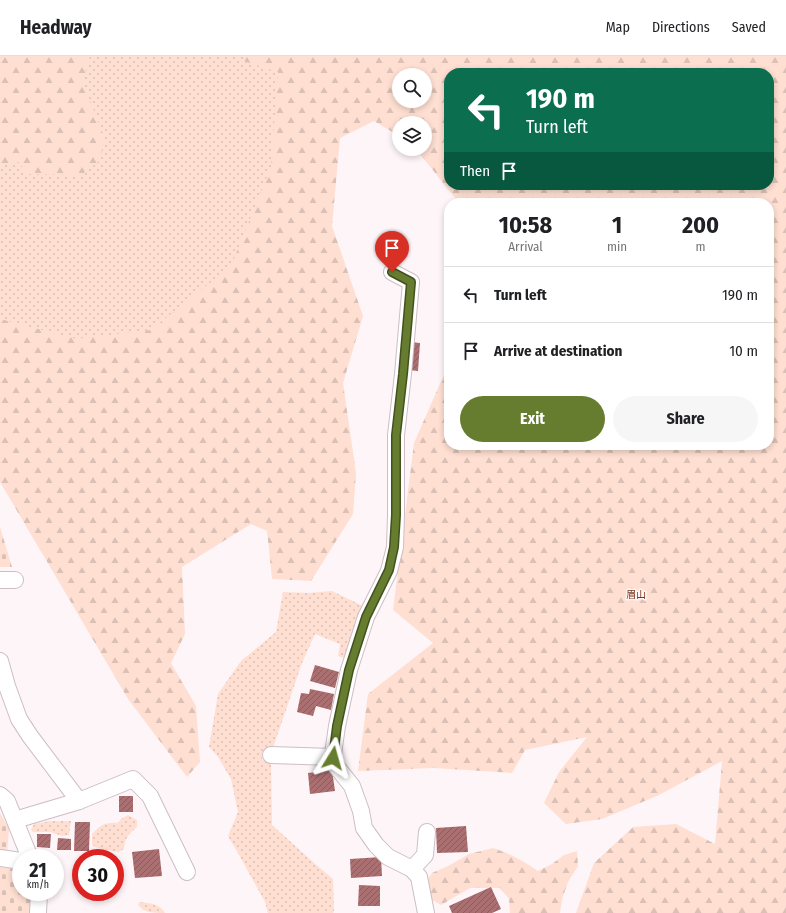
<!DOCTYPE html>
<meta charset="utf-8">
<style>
body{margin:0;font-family:"Fira Sans Condensed","Noto Sans JP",sans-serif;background:#f6f6f6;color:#202124;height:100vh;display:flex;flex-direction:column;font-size:15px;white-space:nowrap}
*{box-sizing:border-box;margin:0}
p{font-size:13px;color:#757577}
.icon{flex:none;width:22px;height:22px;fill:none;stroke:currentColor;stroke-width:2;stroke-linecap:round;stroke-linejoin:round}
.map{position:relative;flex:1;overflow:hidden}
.panel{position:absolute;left:444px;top:142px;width:330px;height:252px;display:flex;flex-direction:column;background:#fff;border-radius:16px;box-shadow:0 2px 6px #0003}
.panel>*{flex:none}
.top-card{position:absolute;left:444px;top:12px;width:330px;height:122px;border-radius:16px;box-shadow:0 2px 6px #0003;background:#0b6e4f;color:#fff;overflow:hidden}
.controls{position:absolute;left:392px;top:12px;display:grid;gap:8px}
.controls a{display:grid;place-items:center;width:40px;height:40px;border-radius:50%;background:#fff;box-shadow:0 2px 6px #0003;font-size:20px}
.speed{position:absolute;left:12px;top:793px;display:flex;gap:8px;font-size:20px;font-weight:700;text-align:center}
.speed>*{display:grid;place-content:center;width:52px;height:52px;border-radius:50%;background:#fff;box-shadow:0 2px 6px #0003;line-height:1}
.speed small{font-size:10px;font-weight:400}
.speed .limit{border:6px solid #d22;background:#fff;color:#111}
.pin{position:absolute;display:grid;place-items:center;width:34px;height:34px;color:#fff;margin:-41px -17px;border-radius:50% 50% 50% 0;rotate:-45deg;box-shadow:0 0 4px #0007}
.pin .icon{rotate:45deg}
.me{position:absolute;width:44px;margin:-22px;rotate:8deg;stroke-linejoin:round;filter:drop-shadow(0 0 3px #0008)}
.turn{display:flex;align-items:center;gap:14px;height:84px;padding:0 16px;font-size:18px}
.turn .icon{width:52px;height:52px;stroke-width:2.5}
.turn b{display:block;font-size:28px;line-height:34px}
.then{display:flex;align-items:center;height:38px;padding:0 16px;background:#0003;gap:8px;font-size:15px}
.eta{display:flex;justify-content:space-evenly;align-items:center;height:68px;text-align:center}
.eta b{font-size:24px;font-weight:700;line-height:28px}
.primary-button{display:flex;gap:8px;margin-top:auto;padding:8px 16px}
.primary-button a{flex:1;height:46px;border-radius:24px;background:#667d2f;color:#fff;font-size:16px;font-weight:700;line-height:46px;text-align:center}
.primary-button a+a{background:#f6f6f6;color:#202124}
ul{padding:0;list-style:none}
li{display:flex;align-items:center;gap:12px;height:56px;padding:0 16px;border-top:1px solid #e0e0e0}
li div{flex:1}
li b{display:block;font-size:15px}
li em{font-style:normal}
header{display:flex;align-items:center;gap:24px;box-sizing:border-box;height:56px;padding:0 20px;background:#fff;border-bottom:1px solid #e0e0e0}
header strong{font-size:19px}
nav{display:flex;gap:22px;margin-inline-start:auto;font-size:14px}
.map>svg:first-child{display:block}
.grass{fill:url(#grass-dots)}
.forest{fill:url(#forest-firs);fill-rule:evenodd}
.cemetery{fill:url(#cemetery-stones)}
.building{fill:url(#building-hatch)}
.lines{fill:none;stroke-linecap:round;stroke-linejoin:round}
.minor-casing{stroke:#ccbec4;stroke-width:18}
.minor{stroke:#fff;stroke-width:16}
.route-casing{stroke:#42511f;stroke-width:10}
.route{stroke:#667d2f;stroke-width:7}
.labels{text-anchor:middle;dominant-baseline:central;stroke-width:3;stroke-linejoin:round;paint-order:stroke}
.park-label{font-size:10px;fill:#7d3919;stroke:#fef5f9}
</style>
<header>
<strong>Headway</strong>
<nav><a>Map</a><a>Directions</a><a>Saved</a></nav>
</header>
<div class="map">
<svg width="786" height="857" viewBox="0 0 786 857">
<defs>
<pattern id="grass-dots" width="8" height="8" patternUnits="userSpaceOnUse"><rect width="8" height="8" fill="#fedfd2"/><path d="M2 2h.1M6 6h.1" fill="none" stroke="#dac0b5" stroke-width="1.8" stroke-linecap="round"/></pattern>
<pattern id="forest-firs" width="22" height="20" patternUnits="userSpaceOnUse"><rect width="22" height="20" fill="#fedfd2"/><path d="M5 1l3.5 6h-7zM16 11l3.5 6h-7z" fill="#dac0b5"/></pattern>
<pattern id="cemetery-stones" width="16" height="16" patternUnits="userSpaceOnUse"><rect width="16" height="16" fill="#fedfd2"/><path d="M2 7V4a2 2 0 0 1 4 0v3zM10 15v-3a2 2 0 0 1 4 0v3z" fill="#dac0b5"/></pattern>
<pattern id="building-hatch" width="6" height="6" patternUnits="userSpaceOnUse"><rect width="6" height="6" fill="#a96f71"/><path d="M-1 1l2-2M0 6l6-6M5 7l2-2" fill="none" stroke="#8a5c5e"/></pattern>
</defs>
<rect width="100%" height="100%" fill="#fef5f9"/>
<g class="grass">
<path d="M0 0H319L216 284 0 299Z"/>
<path d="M332 535 363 550 347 603 338 600 340 588 315 578 302 607 274 689 262 698V703L271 707 272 769 313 806 333 823 334 855 333 857H268L265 846 238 797 228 780 238 756 231 723 218 701 209 691 218 638 241 605 276 576 283 536 308 537Z"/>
<path d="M128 759 137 764V771C129 778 125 781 124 793L118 796 98 792 92 789V778C101 769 104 766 118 767L121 763Z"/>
<path d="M50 765H71L69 779 62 780 50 776H33L31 774 34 768Z"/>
<path d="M140 846C150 847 160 848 165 857 155 857 142 857 138 848Z"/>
</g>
<g class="forest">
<path d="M0 0H90L83 27 105 83 99 105 81 119 27 118 19 106 0 108Z"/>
<path d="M246 0H786V857H576L594 807 633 771 676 768 715 788 722 705 659 739 602 763 566 768 544 747 559 716 587 681 525 694 512 717 433 712 358 715 368 638 433 587 393 554 414 387 449 307V389H769V147H459L416 93H425V67H399V80L374 65 340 82 332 170 363 260 343 327 356 417 353 458 311 525 272 523 267 475 251 468 182 511 185 578 171 607 196 650 200 706 187 721 128 643 0 426V263L76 283 151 274 231 210 271 111 278 16 244 5ZM449 17H769V129H449ZM399 19H425V45H399Z"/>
<path d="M493 792C511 798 522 804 538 815L552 808 564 799 577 795 578 810 568 826 562 843 560 857H510L509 843 500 832H470L441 849 429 842 424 828 432 817 448 810 469 798Z"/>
</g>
<g class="cemetery">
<path d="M0 471 12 511H0Z"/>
<path d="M0 757 9 773 7 799 0 798Z"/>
<path d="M0 811 19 814 21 816V836H30L31 857H0Z"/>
</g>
<g class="building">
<path d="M410 286 420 287 418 315 408 314Z"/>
<path d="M315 609 339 616 335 632 310 625Z"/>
<path d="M310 633 334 638 331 654 316 650 313 660 297 656 301 637 309 638Z"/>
<path d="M332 714 335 735 310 738 308 717Z"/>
<rect x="119" y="740" width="14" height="16"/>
<path d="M75 766H90L89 795H74Z"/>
<path d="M466 770 468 796 437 797 436 772Z"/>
<path d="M37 778H51L50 792 37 791Z"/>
<path d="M58 782 71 783V794H57Z"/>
<path d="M159 793 162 820 135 822 132 796Z"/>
<path d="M381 801 382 820 351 822 350 803Z"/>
<path d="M359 829 380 830V850H358Z"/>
<path d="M491 831 501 853 492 857H452L449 850Z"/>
</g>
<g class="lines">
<defs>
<g id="minor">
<path d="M392 216 411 226 403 318 396 379V459L395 491 389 515 366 561 349 614 337 670 332 705 352 730 361 755 364 772 376 789 388 801 412 813"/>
<path d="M0 524H15"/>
<path d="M0 605 7 630 19 663 30 680 79 745 15 764"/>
<path d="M271 699 333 701"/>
<path d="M0 739 7 745 30 802"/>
<path d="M79 745 133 723 150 740 187 816"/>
<path d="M0 802 21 805"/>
<path d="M38 857 39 836"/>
<path d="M426 857 419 821 412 813 425 799 427 776"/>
</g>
</defs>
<use href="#minor" class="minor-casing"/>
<use href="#minor" class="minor"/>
</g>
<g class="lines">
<defs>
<path id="route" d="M333 702 337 670 349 614 366 561 389 514 394 491 396 459V379L403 318 411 226 392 216"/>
</defs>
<use href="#route" class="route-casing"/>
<use href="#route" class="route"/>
</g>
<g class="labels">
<g class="park-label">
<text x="636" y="539">眉山</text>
</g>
</g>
</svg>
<div class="controls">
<a><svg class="icon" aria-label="search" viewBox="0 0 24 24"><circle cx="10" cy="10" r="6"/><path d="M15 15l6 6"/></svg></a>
<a><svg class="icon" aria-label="layers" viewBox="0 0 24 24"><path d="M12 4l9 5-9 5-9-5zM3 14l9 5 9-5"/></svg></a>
</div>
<div class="speed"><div>21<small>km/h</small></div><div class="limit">30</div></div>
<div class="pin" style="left:392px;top:216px;background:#d93025"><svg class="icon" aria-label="arrive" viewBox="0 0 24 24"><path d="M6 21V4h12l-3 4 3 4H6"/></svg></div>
<svg class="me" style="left:333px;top:702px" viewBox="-20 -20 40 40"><path d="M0-17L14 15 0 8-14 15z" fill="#667d2f" stroke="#fff" stroke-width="4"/></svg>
<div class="top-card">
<div class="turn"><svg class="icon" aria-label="left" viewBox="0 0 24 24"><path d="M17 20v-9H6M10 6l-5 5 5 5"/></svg><div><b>190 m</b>Turn left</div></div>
<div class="then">Then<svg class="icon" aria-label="arrive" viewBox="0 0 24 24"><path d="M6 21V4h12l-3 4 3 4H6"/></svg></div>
</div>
<section class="panel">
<div class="eta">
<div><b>10:58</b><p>Arrival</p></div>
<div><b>1</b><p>min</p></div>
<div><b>200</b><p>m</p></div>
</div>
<ul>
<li><svg class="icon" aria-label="left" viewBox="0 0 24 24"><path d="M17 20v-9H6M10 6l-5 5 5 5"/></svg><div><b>Turn left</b></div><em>190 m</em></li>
<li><svg class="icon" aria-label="arrive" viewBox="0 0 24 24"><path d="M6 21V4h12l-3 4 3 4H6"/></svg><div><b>Arrive at destination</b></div><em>10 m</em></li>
</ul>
<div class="primary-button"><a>Exit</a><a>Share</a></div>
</section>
</div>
